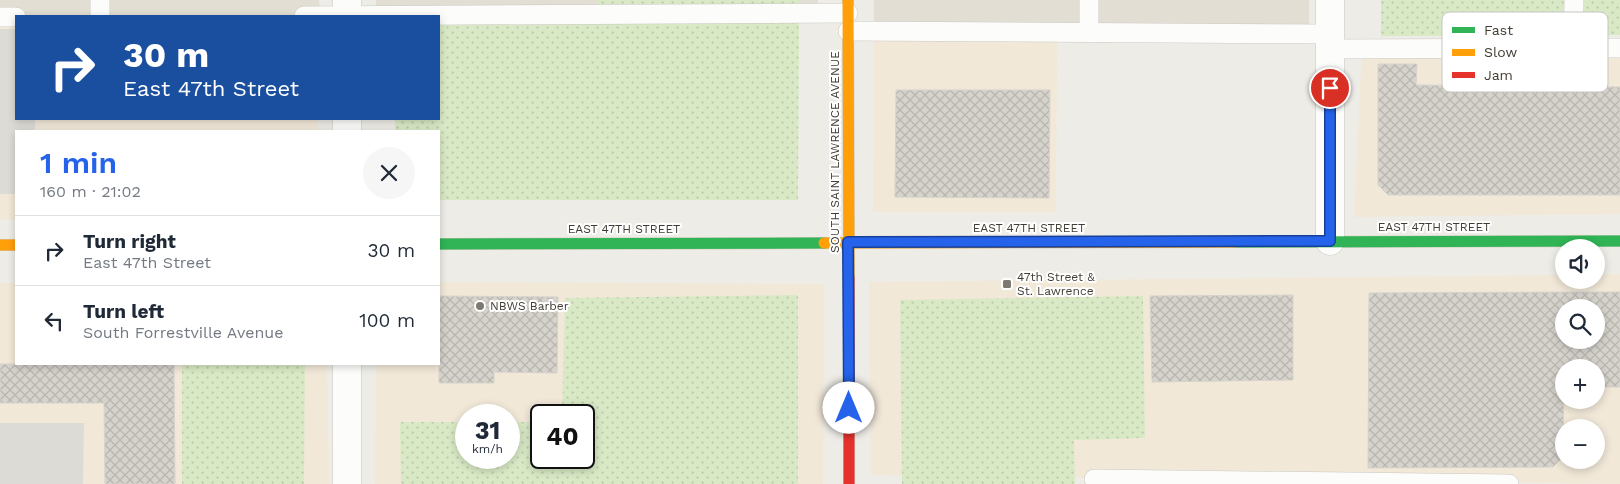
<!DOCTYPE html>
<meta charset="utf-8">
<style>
body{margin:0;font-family:"Work Sans",sans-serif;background:#f6f6f7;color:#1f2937;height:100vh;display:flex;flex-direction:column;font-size:19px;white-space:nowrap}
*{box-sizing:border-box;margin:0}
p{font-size:16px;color:#747a83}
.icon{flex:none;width:28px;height:28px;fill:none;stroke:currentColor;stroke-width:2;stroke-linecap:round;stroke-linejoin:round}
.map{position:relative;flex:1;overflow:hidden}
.side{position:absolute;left:15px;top:130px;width:425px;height:235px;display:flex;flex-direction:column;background:#fff;border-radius:0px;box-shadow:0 2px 8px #0003}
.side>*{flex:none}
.top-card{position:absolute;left:15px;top:15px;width:425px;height:105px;border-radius:0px;box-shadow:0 2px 8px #0003;background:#1a4fa0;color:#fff;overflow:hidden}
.controls{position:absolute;left:1555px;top:239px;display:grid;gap:10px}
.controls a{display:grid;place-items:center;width:50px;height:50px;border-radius:50%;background:#fff;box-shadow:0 2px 8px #0003;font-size:25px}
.speed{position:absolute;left:455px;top:404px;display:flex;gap:10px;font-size:25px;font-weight:700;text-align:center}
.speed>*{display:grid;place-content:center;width:65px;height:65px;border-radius:50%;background:#fff;box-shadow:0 2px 8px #0003;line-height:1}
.speed small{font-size:12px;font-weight:400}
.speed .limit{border:2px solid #111;border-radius:8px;background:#fff;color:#111}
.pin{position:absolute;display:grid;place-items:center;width:42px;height:42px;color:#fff;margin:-21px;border:2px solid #fff;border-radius:50%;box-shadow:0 1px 5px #0007}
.me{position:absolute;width:55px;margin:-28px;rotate:0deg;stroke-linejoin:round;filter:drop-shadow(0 0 4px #0008)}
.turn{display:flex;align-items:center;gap:18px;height:105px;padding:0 25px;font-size:22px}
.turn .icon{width:65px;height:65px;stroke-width:2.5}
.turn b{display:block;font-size:35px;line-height:42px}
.round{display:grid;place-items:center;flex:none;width:52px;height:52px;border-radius:26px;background:#f6f6f7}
.headline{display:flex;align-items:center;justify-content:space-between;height:85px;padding:0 25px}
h1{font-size:30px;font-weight:600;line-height:38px;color:#2563eb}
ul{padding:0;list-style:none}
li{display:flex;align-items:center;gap:15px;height:70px;padding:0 25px;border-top:1px solid #e0e1e3}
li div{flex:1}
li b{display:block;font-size:19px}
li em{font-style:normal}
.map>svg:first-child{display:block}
.residential{fill:#e2ded3}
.commercial{fill:#f1e8d8;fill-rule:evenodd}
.grass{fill:url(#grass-dots)}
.parking{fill:#dddbd6}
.building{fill:url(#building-cross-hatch);stroke:#d6d3cc;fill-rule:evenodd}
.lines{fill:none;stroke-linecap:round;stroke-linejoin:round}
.lane-casing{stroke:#cac8c2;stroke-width:20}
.street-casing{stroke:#cac8c2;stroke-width:29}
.fast-casing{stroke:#cdc9bd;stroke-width:12}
.slow-casing{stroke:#cdc9bd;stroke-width:12}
.jam-casing{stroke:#cdc9bd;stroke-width:12}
.lane{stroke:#fcfcfb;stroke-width:19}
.street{stroke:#fcfcfb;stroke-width:28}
.fast{stroke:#30b455;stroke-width:11}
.slow{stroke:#ff9f0a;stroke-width:11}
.jam{stroke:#e5322d;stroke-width:11}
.route-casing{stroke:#184099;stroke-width:12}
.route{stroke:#2563eb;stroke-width:9}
.poi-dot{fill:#7e7a72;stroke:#fff;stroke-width:2}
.labels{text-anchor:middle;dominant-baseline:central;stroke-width:4;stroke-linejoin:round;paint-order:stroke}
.street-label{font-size:12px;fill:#423d33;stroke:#fff}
.poi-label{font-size:12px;fill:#423d33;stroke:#fff;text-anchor:start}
.key{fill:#fff;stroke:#c6c5c2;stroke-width:1}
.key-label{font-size:14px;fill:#423d33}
</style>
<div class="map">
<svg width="1620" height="484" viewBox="0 0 1620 484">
<defs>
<pattern id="grass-dots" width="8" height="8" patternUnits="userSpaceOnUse" patternTransform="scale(1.25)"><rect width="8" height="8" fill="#d9e9c5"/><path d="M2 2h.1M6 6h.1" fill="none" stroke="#bbc9aa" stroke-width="1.8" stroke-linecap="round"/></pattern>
<pattern id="building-cross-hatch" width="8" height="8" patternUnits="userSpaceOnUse" patternTransform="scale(1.25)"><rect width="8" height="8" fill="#d6d3cd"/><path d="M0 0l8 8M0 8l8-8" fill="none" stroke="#b9b6b0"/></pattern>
</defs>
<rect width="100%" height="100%" fill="#eeece6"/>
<g class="residential">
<path d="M0 0H319L320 16 0 17Z"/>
<path d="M376 0H818V13L376 16Z"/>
<path d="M874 0H1309V33L874 32Z"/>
</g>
<g class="commercial">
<path d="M16 17V119H318V131H16V220H0V18Z"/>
<path d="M874 32H1057L1056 212H873Z"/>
<path d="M1620 47V214L1354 217 1362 49Z"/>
<path d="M1596 274H1620V484L871 475 869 282 1564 275V280H1596ZM1564 308H1596V340H1564ZM1564 368H1596V400H1564ZM1564 428H1596V460H1564Z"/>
<path d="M439 282 824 284 823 484H375L376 364H439ZM466 415H509V458H466ZM541 415H584V458H541Z"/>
<path d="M0 283H16V364H327L329 484H0Z"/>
</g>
<g class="grass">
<path d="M598 0H799V5L598 6Z"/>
<path d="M1381 0H1620V35L1381 36Z"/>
<path d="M439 23H799L798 200H439V131H395V119H439Z"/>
<path d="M798 295V484H401L400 422H466V458H509V422H541V458H584V415H562L565 298Z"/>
<path d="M1143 296 1145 438 1074 440 1075 484H902L900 300Z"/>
<path d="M182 364H305L304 484H182Z"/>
</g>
<g class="parking">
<path d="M0 29H16V119H35V131H16V194H0Z"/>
<path d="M0 423H84L83 484H0Z"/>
</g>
<g class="building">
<path d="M1378 64H1417L1416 85 1620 87V195H1388L1378 185Z"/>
<path d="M896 90H1050L1049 198 895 197Z"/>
<path d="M1571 292H1620V387H1596V368H1564L1563 457 1553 467 1368 468 1369 293ZM1564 308H1596V340H1564Z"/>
<path d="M1293 295V380L1152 382 1150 296Z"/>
<path d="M439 296 558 297 557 373 494 372V383H439Z"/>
<path d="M0 364H174L175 484H105L104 403H0Z"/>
</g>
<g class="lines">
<defs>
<g id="lane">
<path d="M100 16V0"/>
<path d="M304 16 848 13"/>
<path d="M0 17H16"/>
<path d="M848 31 1330 34"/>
<path d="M1089 33V0"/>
<path d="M1330 49 1620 48"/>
<path d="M1573 49 1574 0"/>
<path d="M1094 479 1509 484"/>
</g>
<g id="street">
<path d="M347 16V0"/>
<path d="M347 119V131"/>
<path d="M1330 241V0"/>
<path d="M347 364V484"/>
</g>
<g id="fast">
<path d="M1235 242 1620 241"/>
<path d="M439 244 824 243"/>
</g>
<g id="slow">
<path d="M848 0 849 278"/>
<path d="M824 243 1235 242"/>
<path d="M0 245H16"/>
</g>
<path id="jam" d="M849 278V484"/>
</defs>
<use href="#lane" class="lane-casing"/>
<use href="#street" class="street-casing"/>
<use href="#fast" class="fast-casing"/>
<use href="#slow" class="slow-casing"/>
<use href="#jam" class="jam-casing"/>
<use href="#lane" class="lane"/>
<use href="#street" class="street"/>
<use href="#fast" class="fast"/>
<use href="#slow" class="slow"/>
<use href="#jam" class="jam"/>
</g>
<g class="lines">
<defs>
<path id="route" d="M849 408 848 242 1330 241V88"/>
</defs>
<use href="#route" class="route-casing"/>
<use href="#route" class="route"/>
</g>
<g class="poi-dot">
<rect x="1002" y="279" width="10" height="10" rx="2.5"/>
<circle cx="480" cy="306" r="5"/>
</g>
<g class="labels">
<g class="street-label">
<text transform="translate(835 152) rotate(-90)">SOUTH SAINT LAWRENCE AVENUE</text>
<text x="1434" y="227">EAST 47TH STREET</text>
<text x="1029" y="228">EAST 47TH STREET</text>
<text x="624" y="229">EAST 47TH STREET</text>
</g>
<g class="poi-label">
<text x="1017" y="277">47th Street &amp;<tspan x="1017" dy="14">St. Lawrence</tspan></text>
<text x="490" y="306">NBWS Barber</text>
</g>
</g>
<rect x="1442" y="12" width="166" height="80" rx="8" class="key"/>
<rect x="1452" y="27" width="23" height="6" fill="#30b455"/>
<rect x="1452" y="49" width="23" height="7" fill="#ff9f0a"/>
<rect x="1452" y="72" width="23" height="6" fill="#e5322d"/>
<g class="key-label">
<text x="1484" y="35">Fast</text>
<text x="1484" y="57">Slow</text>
<text x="1484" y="80">Jam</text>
</g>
</svg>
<div class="controls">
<a><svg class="icon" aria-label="sound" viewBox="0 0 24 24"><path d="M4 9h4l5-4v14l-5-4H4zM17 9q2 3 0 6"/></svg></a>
<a><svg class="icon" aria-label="search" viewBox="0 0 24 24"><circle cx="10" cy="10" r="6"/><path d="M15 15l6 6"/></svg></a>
<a>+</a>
<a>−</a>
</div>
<div class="speed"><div>31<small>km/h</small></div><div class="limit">40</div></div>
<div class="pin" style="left:1330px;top:88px;background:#d93025"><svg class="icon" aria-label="arrive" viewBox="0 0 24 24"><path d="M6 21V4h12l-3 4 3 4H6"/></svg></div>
<svg class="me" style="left:849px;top:408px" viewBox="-20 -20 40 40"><circle r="19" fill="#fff"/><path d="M0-13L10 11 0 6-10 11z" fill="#2563eb"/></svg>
<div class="top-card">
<div class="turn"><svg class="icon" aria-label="right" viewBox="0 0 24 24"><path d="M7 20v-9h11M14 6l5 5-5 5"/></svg><div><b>30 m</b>East 47th Street</div></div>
</div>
<section class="side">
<div class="headline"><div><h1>1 min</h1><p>160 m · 21:02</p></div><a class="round"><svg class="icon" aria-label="close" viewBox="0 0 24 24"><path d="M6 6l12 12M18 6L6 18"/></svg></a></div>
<ul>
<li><svg class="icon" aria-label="right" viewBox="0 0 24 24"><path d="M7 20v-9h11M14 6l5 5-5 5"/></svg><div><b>Turn right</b><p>East 47th Street</p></div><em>30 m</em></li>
<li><svg class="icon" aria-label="left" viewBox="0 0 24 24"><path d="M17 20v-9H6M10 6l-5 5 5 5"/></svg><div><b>Turn left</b><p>South Forrestville Avenue</p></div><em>100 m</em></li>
</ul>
</section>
</div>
